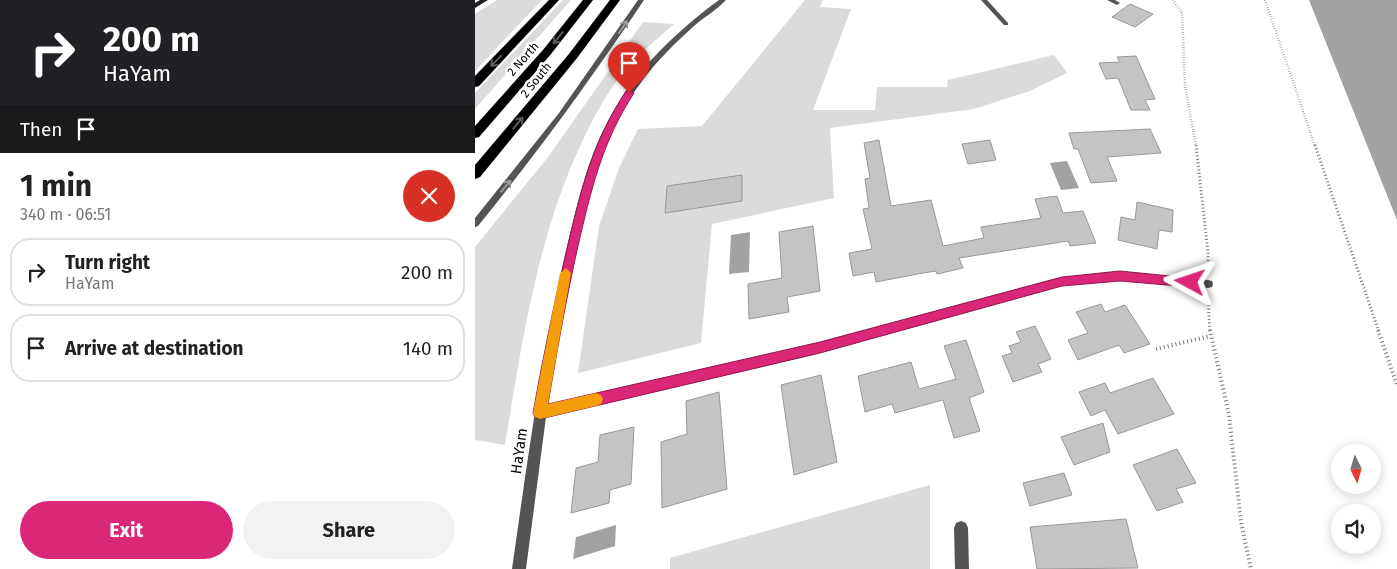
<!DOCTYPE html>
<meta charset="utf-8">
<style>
body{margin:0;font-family:"Fira Sans",sans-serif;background:#f2f2f2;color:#222;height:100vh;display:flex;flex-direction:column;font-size:19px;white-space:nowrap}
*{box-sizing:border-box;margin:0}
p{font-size:16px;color:#767676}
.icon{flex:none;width:28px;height:28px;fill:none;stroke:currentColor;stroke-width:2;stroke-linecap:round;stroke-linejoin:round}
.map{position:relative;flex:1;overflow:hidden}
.details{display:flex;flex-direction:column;background:#fff;width:475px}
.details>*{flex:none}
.banner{background:#202124;color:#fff;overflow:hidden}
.needle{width:32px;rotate:175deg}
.buttons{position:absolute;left:856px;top:444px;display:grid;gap:10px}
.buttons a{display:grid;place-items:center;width:50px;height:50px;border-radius:50%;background:#fff;box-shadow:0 2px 12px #0003;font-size:25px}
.pin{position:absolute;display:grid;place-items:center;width:42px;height:42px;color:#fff;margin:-51px -21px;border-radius:50% 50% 50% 0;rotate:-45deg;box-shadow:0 0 5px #0007}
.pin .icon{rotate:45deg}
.me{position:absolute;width:55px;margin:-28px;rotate:275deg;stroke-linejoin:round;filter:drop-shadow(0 0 4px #0008)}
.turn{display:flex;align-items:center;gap:18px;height:105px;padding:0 20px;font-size:22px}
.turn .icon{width:65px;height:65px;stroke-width:2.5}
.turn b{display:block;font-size:35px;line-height:42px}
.then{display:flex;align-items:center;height:48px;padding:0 20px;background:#0003;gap:10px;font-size:19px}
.round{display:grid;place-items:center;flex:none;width:52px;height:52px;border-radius:26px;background:#f2f2f2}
.overview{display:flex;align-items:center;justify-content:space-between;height:85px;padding:0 20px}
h1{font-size:30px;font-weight:700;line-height:38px}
.cta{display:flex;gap:10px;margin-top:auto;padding:10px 20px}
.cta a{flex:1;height:58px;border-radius:30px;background:#db2777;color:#fff;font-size:20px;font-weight:700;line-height:58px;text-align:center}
.cta a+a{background:#f2f2f2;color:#222}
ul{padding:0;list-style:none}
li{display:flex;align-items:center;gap:15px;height:68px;margin:0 10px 8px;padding:0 10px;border:2px solid #e0e0e0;border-radius:20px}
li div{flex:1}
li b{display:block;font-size:19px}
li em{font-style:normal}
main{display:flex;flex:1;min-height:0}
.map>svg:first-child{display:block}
.green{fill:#dbdbdb}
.water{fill:#a2a2a2}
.building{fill:#c4c4c4;stroke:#989898}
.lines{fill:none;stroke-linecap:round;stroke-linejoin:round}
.motorway-casing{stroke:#dbdbdb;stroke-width:1}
.path-far2{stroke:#767676;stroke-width:2.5;stroke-dasharray:0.5 2;stroke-linecap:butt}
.path-far1{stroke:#767676;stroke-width:3;stroke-dasharray:1 2.5;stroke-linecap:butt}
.path{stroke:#767676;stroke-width:4;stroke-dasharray:1 3;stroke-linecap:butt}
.service{fill:#545454;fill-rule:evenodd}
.minor{fill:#545454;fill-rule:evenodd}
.secondary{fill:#212121;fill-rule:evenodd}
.motorway{fill:#000;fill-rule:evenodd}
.oneway{stroke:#989898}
.oneway2{stroke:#595959}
.route{fill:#db2777;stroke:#8e194d}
.slow{fill:#f59e0b}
.labels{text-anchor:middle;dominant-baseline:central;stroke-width:5;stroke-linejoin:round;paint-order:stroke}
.far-street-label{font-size:12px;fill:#000;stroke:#fff}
.street-label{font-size:15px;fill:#000;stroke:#fff}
</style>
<main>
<section class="details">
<div class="banner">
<div class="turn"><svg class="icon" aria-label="right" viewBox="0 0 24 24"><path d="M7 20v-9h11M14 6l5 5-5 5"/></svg><div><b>200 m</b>HaYam</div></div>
<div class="then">Then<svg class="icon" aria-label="arrive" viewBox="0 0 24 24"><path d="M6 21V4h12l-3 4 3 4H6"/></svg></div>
</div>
<div class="overview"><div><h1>1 min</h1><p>340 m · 06:51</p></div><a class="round" style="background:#d93025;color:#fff"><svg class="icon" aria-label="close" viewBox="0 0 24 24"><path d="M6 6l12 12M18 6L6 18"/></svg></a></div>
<ul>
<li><svg class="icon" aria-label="right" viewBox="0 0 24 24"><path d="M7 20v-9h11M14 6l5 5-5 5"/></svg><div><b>Turn right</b><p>HaYam</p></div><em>200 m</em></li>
<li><svg class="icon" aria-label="arrive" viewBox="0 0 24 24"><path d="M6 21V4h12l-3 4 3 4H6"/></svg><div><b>Arrive at destination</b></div><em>140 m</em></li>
</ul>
<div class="cta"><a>Exit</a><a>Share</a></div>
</section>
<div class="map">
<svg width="922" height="569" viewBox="0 0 922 569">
<rect width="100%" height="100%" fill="#fff"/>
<g class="green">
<path d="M22 0H67L0 71V14Z"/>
<path d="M88 0H96L0 109V93Z"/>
<path d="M330 0H348L345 7 376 9 338 110H400L402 87H472L473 80 579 55 592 73 555 91 499 109 355 128 359 198 237 224 226 343 103 373 124 226 144 168 163 129 227 126Z"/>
<path d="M168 22 199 24C181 40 162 55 147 74 131 94 118 118 107 142 62 237 47 342 30 445L0 440V247L73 157Z"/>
<path d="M455 485V569H195V558Z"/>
</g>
<g class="water">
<path d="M834 0H922V220Z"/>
<path d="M592 161 604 188 586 190 575 163Z"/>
<path d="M275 232 274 272 254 274 256 235Z"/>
<path d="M141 525 140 546 98 559 101 537Z"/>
</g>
<g class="building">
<path d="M655 4 678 14 660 27 637 17Z"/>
<path d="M661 56 680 99 670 100 675 110H656L643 78 631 79 624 63 645 62 642 57Z"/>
<path d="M675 129 686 153 632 157 642 181 616 183 603 149H599L594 133Z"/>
<path d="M404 140 416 206 456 200 468 246 509 238 506 227 566 218 560 199 582 196 588 213 608 211 621 243 595 246 593 241 484 258 488 268 462 274 461 271 448 273 401 282 399 272 378 276 374 253 397 249 388 209 394 208 390 179 395 178 389 143Z"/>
<path d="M515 140 521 160 493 164 487 144Z"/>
<path d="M267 175V201L190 213 192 186Z"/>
<path d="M662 202 698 210 697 232 684 230 682 249 643 240 646 217 660 220Z"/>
<path d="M338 226 345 291 312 297 314 312 274 319 273 284 307 278 304 232Z"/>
<path d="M626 304 630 312 650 305 675 344 649 353 644 345 603 360 593 340 613 333 601 312Z"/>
<path d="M560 326 576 359 563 364 567 372 538 382 527 356 537 353 534 346 546 342 541 332Z"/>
<path d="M491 340 509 392 494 398 505 431 479 438 468 400 420 413 417 404 390 412 383 376 436 362 444 389 481 379 469 346Z"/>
<path d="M346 375 362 462 319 475 306 385Z"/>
<path d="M678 378 699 414 643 434 630 410 616 416 604 392 630 383 635 393Z"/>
<path d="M244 392 252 489 187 508 186 442 212 434 211 401Z"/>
<path d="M628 423 635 452 599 465 586 437Z"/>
<path d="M159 427 156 484 135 490 134 503 96 513 101 468 123 462 125 435Z"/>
<path d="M702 449 721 483 701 489 708 502 682 511 658 465Z"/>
<path d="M589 473 597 495 555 506 548 483Z"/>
<path d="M651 519 663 568 562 569 555 527Z"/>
</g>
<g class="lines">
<defs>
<g id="motorway">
<path d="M74 0H84L4 86 0 87V76Z"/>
<path d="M108 0H118L76 54 4 137 0 138V126L68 50Z"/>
<path d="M135 0H145L102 58 5 177 0 179V165L94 54Z"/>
</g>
</defs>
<use href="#motorway" class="motorway-casing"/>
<g class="path-far2">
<path d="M698 0 707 13 710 86 721 146"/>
<path d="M790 0 840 146"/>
</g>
<g class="path-far1">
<path d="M721 145 733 253V272"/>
<path d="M840 145 904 332"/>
<path d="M733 298 735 332"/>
</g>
<g class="path">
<path d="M735 330 754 415 766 522 776 569"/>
<path d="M903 330 922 385"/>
<path d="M681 349 735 336"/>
</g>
<g class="service">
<path d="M163 0H169C117 78 62 153 3 226L0 227V218L84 113Z"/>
<path d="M506 0H512L533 23V25H529Z"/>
<path d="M632 0H640L645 3 642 5Z"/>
</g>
<g class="minor">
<path d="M244 0H251C242 10 229 17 219 26 200 43 182 61 167 81 128 132 114 191 101 253 90 304 80 354 72 406L328 347 587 277 645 272 733 280 737 281 738 284 737 287 733 288 645 280 587 285 328 357 71 417 51 569H37C52 464 66 359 90 255 102 206 112 156 138 112 164 67 202 31 244 0Z"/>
<path d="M486 521 491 523 493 528 494 569H480L479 528 481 523Z"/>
</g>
<path class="secondary" d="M5 0H13L0 8V3Z"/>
<use href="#motorway" class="motorway"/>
</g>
<defs><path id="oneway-shaft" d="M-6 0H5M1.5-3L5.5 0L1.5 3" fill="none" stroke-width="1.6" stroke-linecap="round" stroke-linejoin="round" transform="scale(1.25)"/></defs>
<g class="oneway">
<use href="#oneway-shaft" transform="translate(148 27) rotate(-56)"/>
<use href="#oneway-shaft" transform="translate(31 186) rotate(-50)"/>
</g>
<g class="oneway2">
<use href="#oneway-shaft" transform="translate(83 38) rotate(129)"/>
<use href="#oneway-shaft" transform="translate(21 61) rotate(134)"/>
<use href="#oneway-shaft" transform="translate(43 123) rotate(-50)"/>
</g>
<path class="route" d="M154 90 159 93C127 142 116 190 103 246 91 299 82 351 73 404L345 342 587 277 645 271 715 278 719 279 721 282 719 286 715 287 645 281 587 286 345 353 65 419 60 417 58 413C68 358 79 303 92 249 106 190 117 143 151 91Z"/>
<path class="slow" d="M91 268 96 273 73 404 121 393 126 395 128 399 126 404 121 406 65 419 60 417 58 413 85 273Z"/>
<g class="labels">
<g class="far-street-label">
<text transform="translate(48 59) rotate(-49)">2 North</text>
<text transform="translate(61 80) rotate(-51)">2 South</text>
</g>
<g class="street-label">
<text transform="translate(44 451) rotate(-82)">HaYam</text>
</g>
</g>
</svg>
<div class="buttons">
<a><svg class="needle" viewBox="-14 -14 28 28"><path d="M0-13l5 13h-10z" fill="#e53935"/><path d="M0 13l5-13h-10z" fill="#767676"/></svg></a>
<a><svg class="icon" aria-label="sound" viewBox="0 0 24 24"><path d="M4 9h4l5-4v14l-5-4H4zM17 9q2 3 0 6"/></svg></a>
</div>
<div class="pin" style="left:154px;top:93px;background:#d93025"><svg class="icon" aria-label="arrive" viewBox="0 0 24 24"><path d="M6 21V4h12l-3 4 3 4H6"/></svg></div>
<svg class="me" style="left:715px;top:282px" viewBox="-20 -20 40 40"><path d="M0-17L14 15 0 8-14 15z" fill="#db2777" stroke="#fff" stroke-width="4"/></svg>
</div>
</main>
